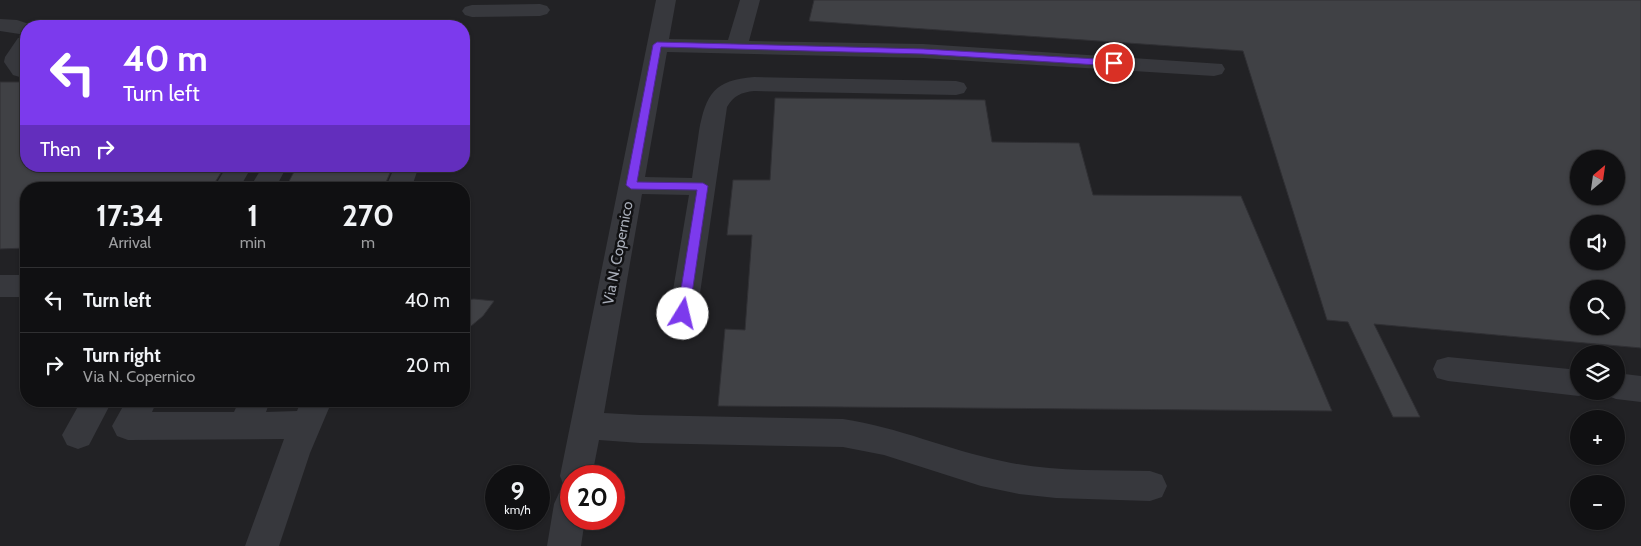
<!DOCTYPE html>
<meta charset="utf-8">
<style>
body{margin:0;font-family:Cabin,sans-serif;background:#19191b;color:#f1f3f6;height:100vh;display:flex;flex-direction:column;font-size:19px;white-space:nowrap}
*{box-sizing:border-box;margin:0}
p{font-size:16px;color:#9c9d9f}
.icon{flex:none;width:28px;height:28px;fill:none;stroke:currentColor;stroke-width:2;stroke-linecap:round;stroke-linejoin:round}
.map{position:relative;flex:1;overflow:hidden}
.panel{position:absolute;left:20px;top:182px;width:450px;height:225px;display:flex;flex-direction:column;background:#101012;border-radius:20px;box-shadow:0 1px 4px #0004,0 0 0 1px #303032}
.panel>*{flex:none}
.guide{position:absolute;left:20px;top:20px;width:450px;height:152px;border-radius:20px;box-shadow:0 1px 4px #0004,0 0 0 1px #303032;background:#7c3aed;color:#fff;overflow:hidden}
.needle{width:32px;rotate:29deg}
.controls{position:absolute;left:1570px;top:150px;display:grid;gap:10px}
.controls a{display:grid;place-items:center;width:55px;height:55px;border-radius:50%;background:#101012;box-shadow:0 1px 4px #0004,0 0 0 1px #303032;font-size:25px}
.speed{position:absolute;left:485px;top:465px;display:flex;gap:10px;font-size:25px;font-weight:700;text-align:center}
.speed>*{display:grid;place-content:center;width:65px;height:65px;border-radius:50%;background:#101012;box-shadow:0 1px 4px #0004,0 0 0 1px #303032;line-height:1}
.speed small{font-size:12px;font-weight:400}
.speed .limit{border:8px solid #d22;background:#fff;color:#111}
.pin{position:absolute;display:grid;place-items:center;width:42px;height:42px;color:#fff;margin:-21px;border:2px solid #fff;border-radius:50%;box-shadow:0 1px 5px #0007}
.me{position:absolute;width:55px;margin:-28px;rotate:9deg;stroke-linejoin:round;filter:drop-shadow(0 0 4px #0008)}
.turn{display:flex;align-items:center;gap:18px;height:105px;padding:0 20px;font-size:22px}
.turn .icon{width:65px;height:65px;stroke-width:2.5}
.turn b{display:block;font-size:35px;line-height:42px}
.then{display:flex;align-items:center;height:48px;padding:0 20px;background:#0003;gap:10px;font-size:19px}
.eta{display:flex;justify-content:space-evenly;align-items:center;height:85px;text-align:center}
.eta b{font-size:30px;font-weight:800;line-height:35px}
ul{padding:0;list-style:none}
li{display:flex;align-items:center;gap:15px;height:65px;padding:0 20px;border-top:1px solid #303032}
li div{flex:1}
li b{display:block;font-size:19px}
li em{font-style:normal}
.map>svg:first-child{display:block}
.built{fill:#222225;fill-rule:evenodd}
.building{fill:#404145;stroke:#303034;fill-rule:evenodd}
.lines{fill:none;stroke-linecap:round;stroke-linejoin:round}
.minor{fill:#37383d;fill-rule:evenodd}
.route{fill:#7c3aed;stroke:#51269a}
.labels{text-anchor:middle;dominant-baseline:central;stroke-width:5;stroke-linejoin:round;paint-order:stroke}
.street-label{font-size:15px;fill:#a8adb8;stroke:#111113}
</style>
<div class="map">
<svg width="1641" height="546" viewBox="0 0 1641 546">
<rect width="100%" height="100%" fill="#161618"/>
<path class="built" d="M0 0H1641V546H0ZM26 26H464V166H26ZM1579 159H1616V196H1579ZM26 189H464V401H26ZM1579 224H1616V261H1579ZM1579 289H1616V326H1579ZM1579 354H1616V391H1579ZM1579 419H1616V456H1579ZM496 476H539V519H496ZM571 476H614V519H571ZM1579 484H1616V521H1579Z"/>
<g class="building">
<path d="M814 0H1641V348L1374 324 1420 417H1393L1348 322 1327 320 1243 51 809 21ZM1579 159H1616V196H1579ZM1579 224H1616V261H1579ZM1579 289H1616V326H1579Z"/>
<path d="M0 82H26V166H225L211 189H26V248L0 249Z"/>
<path d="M775 98 985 100 992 142 1079 143 1093 195 1241 196 1332 411 718 406 725 329 745 330 752 235H727L733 180H770Z"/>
<path d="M297 166H393L383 189H285Z"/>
<path d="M474 299 494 301 483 316 464 332V300Z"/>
</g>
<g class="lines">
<g class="minor">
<path d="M656 0H676L669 39 728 40 740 0H760L749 41 923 44 1222 64 1225 69 1222 74 1214 76 923 58 667 52 645 177 692 178C694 162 697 147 699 131 706 94 714 80 754 77L956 81 964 83 967 88 964 93 956 95 754 91C742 92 733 96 727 107L697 314 693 322 683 325 673 322 669 314 689 195 642 194 604 413 640 415 843 419C898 427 948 450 1002 461 1050 472 1101 470 1150 471L1162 475 1167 486 1162 497 1150 501 1056 498 1019 494 981 486 884 455 843 447 640 443 599 440 592 476H571V519H585L581 546H547L554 504 559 493 571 489 564 486 560 476Z"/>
<path d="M540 4 547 6 550 10 547 14 540 16 472 17 465 15 462 11 465 7 472 5Z"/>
<path d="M0 19 17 20 35 26H26V35L0 31Z"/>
<path d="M26 37V79L13 75 4 62 5 57 18 38Z"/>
<path d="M227 166H252L239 189H213Z"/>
<path d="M263 166H287L275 189H249Z"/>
<path d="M395 166H419L411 189H385Z"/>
<rect x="0" y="275" width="26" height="22"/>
<path d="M1448 357 1579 370V391H1590L1579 396 1448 381 1437 378 1433 369 1437 360Z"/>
<path d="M1616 373 1641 376V402L1616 399 1605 395 1603 391H1616Z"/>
<path d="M81 401H112L89 445 78 449 67 445 62 435Z"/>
<path d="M126 401H157L152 412H234L239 401H270L266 412 297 411 301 401H332L310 453 279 546H245L284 439 128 440 117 436 112 426Z"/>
</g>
</g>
<path class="route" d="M657 42 923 49 1114 60 1119 63 1114 66 923 54 661 47 637 182 703 183 708 186 689 314 688 317H679L677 314 697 190 631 189 626 185 653 45Z"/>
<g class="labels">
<g class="street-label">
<text transform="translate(618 253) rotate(-79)">Via N. Copernico</text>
</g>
</g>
</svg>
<div class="controls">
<a><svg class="needle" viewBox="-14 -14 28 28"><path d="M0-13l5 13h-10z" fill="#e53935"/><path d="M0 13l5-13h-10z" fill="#9c9d9f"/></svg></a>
<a><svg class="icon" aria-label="sound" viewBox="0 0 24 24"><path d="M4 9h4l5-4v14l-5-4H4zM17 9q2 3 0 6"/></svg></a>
<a><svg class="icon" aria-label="search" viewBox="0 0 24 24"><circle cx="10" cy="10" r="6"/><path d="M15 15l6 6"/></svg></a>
<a><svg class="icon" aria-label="layers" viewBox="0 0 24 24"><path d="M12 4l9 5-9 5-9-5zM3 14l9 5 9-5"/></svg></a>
<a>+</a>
<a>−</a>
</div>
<div class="speed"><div>9<small>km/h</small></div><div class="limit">20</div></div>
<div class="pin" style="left:1114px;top:63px;background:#d93025"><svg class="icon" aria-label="arrive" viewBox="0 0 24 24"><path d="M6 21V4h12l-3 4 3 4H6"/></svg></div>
<svg class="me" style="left:683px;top:314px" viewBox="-20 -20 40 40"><circle r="19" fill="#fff"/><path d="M0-13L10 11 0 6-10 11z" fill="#7c3aed"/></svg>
<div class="guide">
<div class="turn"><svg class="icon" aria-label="left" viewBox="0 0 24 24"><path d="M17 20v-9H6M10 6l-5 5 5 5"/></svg><div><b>40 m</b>Turn left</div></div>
<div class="then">Then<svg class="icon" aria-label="right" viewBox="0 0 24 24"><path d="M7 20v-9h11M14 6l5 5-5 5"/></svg></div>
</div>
<section class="panel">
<div class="eta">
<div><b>17:34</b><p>Arrival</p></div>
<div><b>1</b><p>min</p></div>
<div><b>270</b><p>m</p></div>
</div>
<ul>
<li><svg class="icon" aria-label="left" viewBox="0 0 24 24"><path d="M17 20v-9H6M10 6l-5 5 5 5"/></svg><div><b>Turn left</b></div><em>40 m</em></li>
<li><svg class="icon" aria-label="right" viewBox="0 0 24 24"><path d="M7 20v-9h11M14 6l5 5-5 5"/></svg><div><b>Turn right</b><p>Via N. Copernico</p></div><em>20 m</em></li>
</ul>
</section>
</div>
